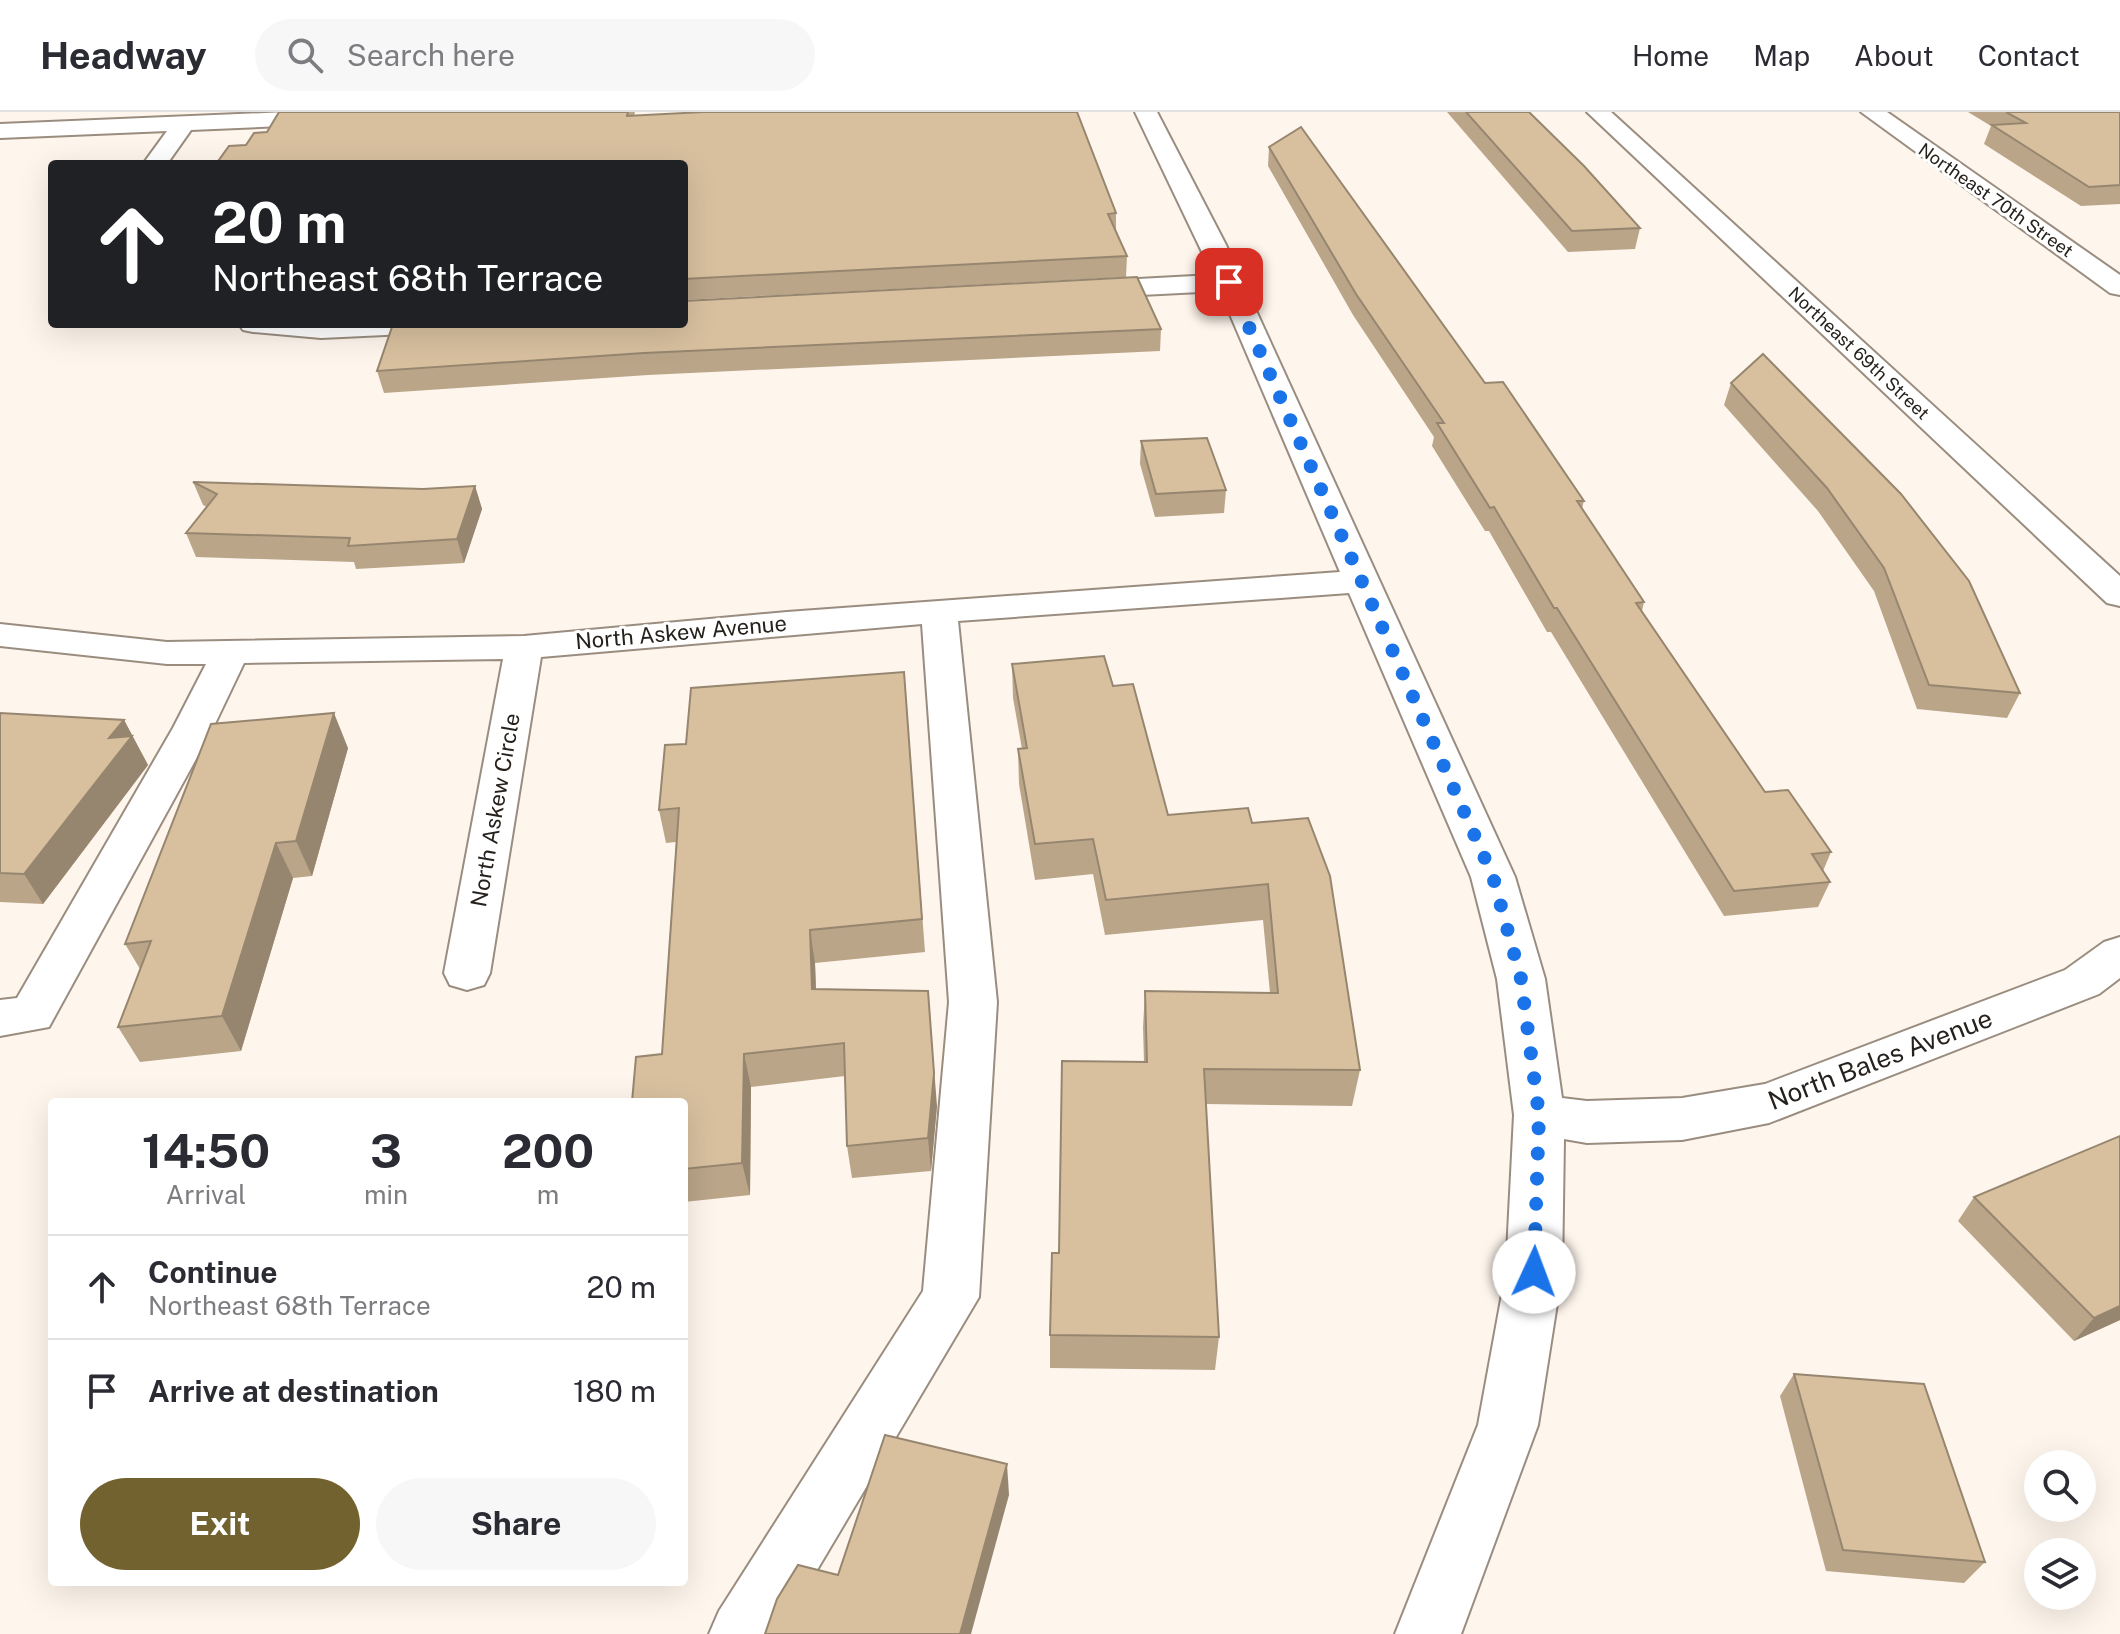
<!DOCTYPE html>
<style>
body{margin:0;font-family:"Public Sans",sans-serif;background:#f7f7f7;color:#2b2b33;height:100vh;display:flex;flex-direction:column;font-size:30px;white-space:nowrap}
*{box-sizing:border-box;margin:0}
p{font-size:26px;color:#7c7c81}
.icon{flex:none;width:44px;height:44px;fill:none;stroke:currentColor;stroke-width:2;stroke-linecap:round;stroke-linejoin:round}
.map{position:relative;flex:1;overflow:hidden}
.drawer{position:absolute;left:48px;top:986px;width:640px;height:488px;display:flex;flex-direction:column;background:#fff;border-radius:8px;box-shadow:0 8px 32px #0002}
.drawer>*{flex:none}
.top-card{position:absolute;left:48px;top:48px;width:640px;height:168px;border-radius:8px;box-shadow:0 8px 32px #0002;background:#202124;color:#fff;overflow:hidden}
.buttons{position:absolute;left:2024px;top:1338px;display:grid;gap:16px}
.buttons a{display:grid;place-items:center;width:72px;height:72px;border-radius:50%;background:#fff;box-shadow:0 8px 32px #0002;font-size:40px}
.pin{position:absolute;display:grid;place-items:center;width:68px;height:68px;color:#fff;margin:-34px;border-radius:16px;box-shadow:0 4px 12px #0006}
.me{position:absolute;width:88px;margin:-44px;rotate:2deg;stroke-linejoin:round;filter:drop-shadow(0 0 6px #0008)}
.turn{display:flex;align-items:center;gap:28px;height:168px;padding:0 32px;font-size:36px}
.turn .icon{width:104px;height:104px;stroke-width:2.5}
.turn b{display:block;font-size:56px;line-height:68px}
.eta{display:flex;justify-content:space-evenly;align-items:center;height:136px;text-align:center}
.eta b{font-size:48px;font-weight:700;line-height:56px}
.primary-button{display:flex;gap:16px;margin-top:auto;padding:16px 32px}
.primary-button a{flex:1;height:92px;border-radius:48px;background:#726230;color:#fff;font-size:32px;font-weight:700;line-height:92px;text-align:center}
.primary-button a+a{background:#f7f7f7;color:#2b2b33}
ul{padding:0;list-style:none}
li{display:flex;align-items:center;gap:24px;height:104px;padding:0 32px;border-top:2px solid #e1e1e2}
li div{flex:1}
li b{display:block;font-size:30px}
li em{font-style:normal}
header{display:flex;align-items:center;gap:48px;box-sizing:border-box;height:112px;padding:0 40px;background:#fff;border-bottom:2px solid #e1e1e2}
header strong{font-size:38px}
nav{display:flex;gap:44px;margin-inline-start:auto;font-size:28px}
.search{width:560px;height:72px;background:#f7f7f7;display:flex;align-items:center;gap:20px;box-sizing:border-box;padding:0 28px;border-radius:44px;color:#7c7c81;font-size:30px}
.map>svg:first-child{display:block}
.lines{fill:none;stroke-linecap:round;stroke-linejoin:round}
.minor-casing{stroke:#9a8d7f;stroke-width:4}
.minor{fill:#fff;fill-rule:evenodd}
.wall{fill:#baa589}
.shaded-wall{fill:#97866f}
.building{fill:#d8c09f;stroke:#97866f;stroke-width:2}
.route{stroke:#1a73e8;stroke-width:14;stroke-dasharray:0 25.2}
.labels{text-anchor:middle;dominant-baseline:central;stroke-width:6;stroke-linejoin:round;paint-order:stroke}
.far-street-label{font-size:18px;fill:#26211c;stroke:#fff}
.street-label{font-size:22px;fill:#26211c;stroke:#fff}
.near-street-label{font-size:26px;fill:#26211c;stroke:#fff}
</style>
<header>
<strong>Headway</strong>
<div class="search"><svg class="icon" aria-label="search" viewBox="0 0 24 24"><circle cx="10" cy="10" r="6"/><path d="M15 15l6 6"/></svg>Search here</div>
<nav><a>Home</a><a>Map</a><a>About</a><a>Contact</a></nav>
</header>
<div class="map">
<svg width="2120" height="1522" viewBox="0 0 2120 1522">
<rect width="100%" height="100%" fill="#fef5ec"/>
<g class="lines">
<defs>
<g id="minor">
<path d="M287 0H454L443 7 191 18 167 52H143L167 19 0 26V12Z"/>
<path d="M1135 0H1157L1226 133 1515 765 1545 867 1562 986 1587 989 1682 986 1765 972 2065 858 2104 830 2120 825V866L2099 882 1769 1011 1682 1028 1587 1031 1564 1027 1562 1160 1538 1313 1461 1522H1395L1478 1313 1506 1160 1514 1003 1497 867 1471 765 1349 481 958 509 997 890 979 1185 779 1522H709L719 1499 923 1179 949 890 922 512 541 545 490 861 484 873 467 878 450 873 444 861 503 547 244 551 213 616 49 915 0 924V888L17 886 173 616 206 552H167L0 534V512L167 530 524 524 787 500 1340 460 1220 179 1082 186 1072 184 1068 178 1072 172 1082 170 1213 163Z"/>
<path d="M1587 0H1611L2120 464V494L2107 491Z"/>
<path d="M1861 0H1887L2120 163V183L2110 181Z"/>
<path d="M239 212H463L459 218 449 220 321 226 253 220 243 218Z"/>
</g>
</defs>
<use href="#minor" class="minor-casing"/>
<use href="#minor" class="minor"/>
</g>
<g class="wall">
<path d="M279 0H635L634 4 1116 101V119L1127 144 1126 165 684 188V52L246 33 267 20Z"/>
<path d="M1447 0H1529L1640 116 1635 137 1568 140Z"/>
<path d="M1968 0H2120V92L2081 94 1984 32 1991 14Z"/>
<path d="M1269 35 1485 271 1584 389 1582 396 1644 490 1642 499 1765 680 1831 740 1823 759 1830 770 1818 795 1724 804 1551 520H1547L1489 419H1485L1432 334 1434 325 1353 203 1268 54Z"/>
<path d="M393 212 1161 217 1160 239 648 263 384 281 377 259Z"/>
<path d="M1731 271 2020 581 2007 606 1917 597 1874 479 1818 399 1724 293Z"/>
<path d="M1141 329 1226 378 1224 401 1155 405 1140 352Z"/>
<path d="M193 370 423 377 475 374 482 397 464 451 356 457 354 450 196 445 186 421 207 395 203 393Z"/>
<path d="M1012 552 1113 574 1168 703 1252 711 1360 958 1352 994 1206 992 1219 1225 1215 1258 1050 1256V1223L1059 1141 1144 950 1143 915 1145 879 1270 881 1263 808 1105 823 1093 762 1035 768 1019 672 1018 637H1022L1013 586Z"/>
<path d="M904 560 925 840 815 851 816 877 937 994 931 1059 852 1066 847 1034 845 964 751 975 750 1083 684 1090V990L662 942 676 730 666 731 659 698Z"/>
<path d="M0 601 124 608 148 653 43 792 0 790Z"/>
<path d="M348 636 312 764 293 766 241 939 140 950 118 915 140 857 125 832Z"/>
<path d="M2120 1024V1208L2074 1229 1958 1109 1974 1085Z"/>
<path d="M1794 1262 1985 1450 1964 1471 1826 1459 1780 1284Z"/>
</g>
<g class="shaded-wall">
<path d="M475 374 482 397 464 451 457 427Z"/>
<path d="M334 601 348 636 312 764 296 729Z"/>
<path d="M124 608 148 653 43 792 24 762 109 626Z"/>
<path d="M276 731 293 766 241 939 222 904Z"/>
<path d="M810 818 815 851 817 911 812 877Z"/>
<path d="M928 879 937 994 931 1059 928 1026Z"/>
<path d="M744 942 751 975 750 1083 742 1051Z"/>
<path d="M2120 1194V1208L2074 1229 2094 1206Z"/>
<path d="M1007 1352 1009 1383 971 1522H960Z"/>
</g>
<g class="building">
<path d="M279 0H628L627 4 703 0H1077L1116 101 1108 102 1127 144 684 167V52H216L229 34 246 33 254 21 267 20Z"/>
<path d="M1466 0H1529L1584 54 1640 116 1572 119Z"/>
<path d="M2006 0H2120V73L2089 75 1992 13 2026 11Z"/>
<path d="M1301 15 1485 271 1503 270 1584 389H1577L1644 490 1636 491 1765 680 1788 678 1831 740 1812 742 1830 770 1734 779 1557 496H1554L1494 395 1490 396 1437 311H1444L1356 182 1269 35Z"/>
<path d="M1137 165 1161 217 644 241 377 259 393 212H684V189Z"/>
<path d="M1763 242 1901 382 1969 469 2020 581 1929 573 1884 456 1827 376 1731 271Z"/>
<path d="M1207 326 1226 378 1156 382 1141 329Z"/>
<path d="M193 370 423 377 475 374 457 427 348 434 350 426 186 421 217 382Z"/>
<path d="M1104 544 1113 574 1133 572 1168 703 1248 696 1252 711 1308 706 1330 764 1360 958 1204 957 1219 1225 1050 1223 1052 1141H1059L1062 949 1147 950 1145 879 1278 881 1268 772 1106 788 1093 727 1035 732 1018 637 1027 636 1012 552Z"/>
<path d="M904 560 922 807 810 818 812 877 928 879 934 961 928 1026 847 1034 844 931 744 942 742 1051 684 1057V990H632L636 945 662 942 679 696 659 698 665 633 686 632 691 576Z"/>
<path d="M0 601 124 608 109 626 132 624 24 762 0 761Z"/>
<path d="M334 601 296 729 276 731 222 904 118 915 151 829 125 832 211 612Z"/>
<path d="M2120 1024V1194L2094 1206 1974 1085Z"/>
<path d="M1794 1262 1924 1272 1985 1450 1843 1438Z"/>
<path d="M885 1323 1007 1352 960 1522H765L777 1487 798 1453 838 1463Z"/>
</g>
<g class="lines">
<path class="route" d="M1229 170 1493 765 1521 867 1539 1003 1534 1160"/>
</g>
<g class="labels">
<g class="far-street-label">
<text transform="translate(1996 88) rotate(35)">Northeast 70th Street</text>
<text transform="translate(1859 241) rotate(43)">Northeast 69th Street</text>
</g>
<g class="street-label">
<text transform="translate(681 520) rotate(-5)">North Askew Avenue</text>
<text transform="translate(495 698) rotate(-80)">North Askew Circle</text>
</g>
<g class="near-street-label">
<text transform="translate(1880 947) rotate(-21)">North Bales Avenue</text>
</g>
</g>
</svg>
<div class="buttons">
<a><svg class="icon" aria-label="search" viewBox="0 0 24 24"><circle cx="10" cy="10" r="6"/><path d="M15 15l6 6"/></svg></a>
<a><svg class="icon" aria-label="layers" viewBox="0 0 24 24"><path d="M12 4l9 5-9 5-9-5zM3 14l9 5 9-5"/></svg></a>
</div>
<div class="pin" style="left:1229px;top:170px;background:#d93025"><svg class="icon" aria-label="arrive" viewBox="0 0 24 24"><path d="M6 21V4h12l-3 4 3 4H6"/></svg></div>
<svg class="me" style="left:1534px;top:1160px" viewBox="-20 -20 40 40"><circle r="19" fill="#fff"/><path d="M0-13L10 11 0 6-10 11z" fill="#1a73e8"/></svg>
<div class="top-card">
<div class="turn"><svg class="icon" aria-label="ahead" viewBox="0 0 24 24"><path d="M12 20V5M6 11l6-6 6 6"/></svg><div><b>20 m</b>Northeast 68th Terrace</div></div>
</div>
<section class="drawer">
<div class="eta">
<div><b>14:50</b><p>Arrival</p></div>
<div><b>3</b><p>min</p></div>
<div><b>200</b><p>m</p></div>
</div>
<ul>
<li><svg class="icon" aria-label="ahead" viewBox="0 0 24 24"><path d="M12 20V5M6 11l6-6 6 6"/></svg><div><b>Continue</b><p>Northeast 68th Terrace</p></div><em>20 m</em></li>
<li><svg class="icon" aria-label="arrive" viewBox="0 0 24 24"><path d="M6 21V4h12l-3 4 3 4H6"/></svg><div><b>Arrive at destination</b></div><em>180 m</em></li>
</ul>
<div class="primary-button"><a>Exit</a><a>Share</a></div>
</section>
</div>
